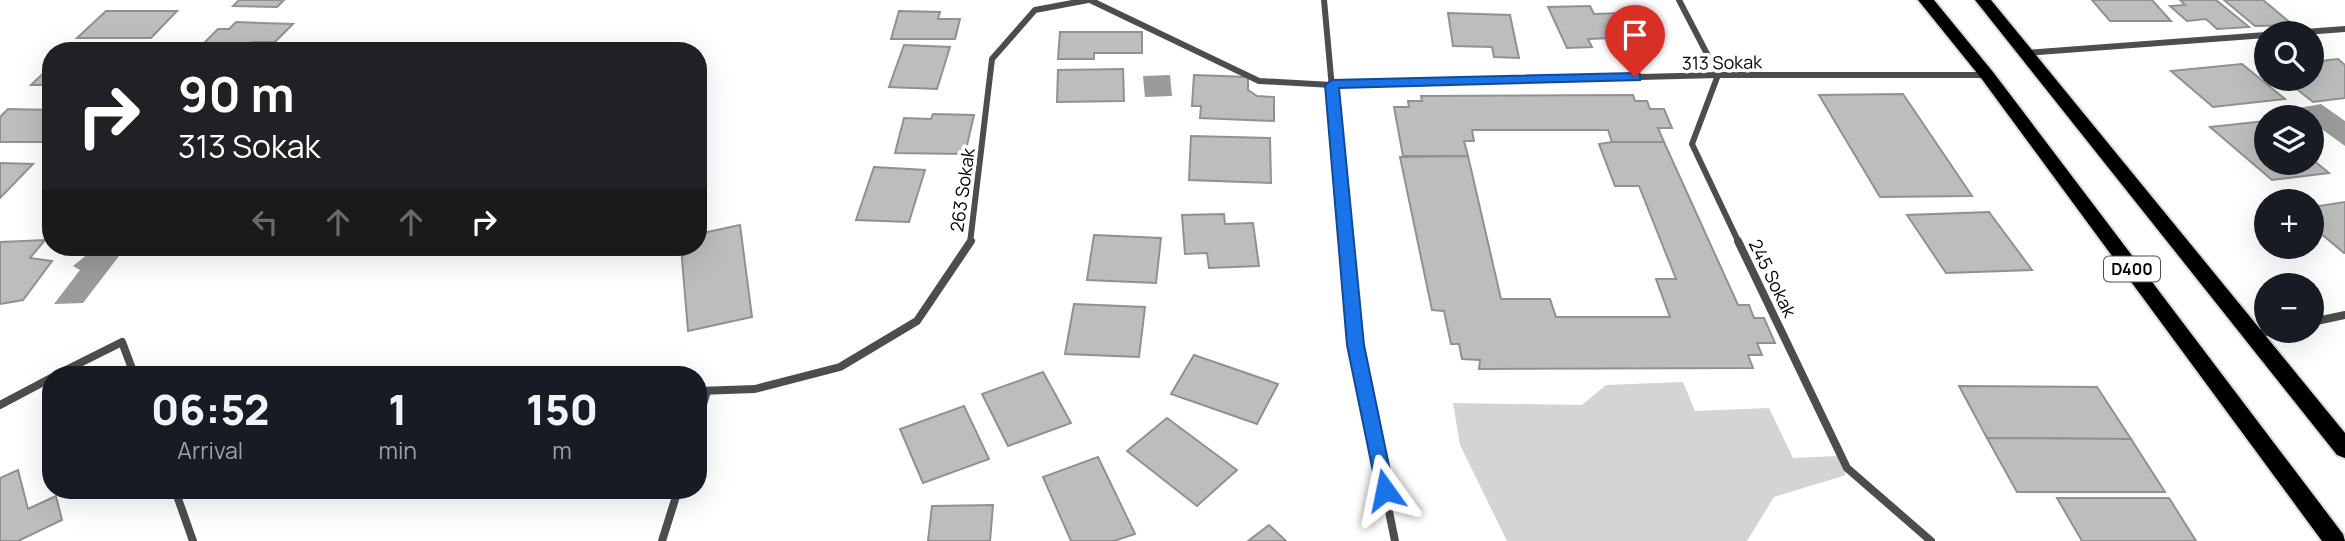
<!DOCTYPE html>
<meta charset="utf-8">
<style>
body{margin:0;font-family:Manrope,sans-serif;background:#20242c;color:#f1f3f6;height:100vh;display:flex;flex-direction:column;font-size:26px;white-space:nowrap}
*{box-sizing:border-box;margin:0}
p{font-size:23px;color:#9ea1a6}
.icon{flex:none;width:38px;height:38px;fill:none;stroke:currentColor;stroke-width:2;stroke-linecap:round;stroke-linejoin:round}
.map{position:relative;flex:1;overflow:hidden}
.panel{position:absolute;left:42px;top:366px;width:665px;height:133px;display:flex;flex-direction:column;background:#171b24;border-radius:28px;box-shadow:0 7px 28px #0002}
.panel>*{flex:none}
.top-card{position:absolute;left:42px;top:42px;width:665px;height:214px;border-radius:28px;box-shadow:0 7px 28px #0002;background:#202124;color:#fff;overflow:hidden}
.buttons{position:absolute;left:2254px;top:21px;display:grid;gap:14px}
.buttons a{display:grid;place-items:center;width:70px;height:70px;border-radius:50%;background:#171b24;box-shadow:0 7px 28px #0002;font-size:35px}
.pin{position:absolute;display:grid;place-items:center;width:60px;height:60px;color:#fff;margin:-72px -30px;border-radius:50% 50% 50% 0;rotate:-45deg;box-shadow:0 0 7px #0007}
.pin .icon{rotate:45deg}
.me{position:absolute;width:77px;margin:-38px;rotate:348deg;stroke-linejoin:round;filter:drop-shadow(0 0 5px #0008)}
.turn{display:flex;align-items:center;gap:24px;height:147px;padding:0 21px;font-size:32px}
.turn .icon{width:91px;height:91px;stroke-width:2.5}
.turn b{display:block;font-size:49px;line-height:60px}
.lanes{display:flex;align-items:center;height:66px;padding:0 21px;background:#0003;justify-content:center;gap:35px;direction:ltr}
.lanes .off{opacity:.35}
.eta{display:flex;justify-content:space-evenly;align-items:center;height:119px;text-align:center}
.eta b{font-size:42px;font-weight:800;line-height:49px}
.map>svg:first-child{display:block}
.green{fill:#d4d4d4}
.water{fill:#9b9b9b}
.building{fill:#bdbdbd;stroke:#919191;stroke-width:2}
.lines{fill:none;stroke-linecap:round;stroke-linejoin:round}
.trunk-casing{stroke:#dbdbdb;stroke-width:4}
.minor-far1{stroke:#4d4d4d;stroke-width:6}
.minor{stroke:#4d4d4d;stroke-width:8}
.trunk{fill:#000;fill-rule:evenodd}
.route{fill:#1a73e8;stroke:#114b97;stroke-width:2}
.labels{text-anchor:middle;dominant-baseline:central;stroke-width:7;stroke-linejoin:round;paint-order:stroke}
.shield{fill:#fff;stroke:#4c4c4c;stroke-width:2}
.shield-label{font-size:16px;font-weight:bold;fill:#000}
.street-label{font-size:18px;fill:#000;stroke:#fff}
</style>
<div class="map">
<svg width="2345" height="541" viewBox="0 0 2345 541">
<rect width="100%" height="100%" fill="#fff"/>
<path class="green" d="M1683 382 1695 411 1769 408 1793 458 1837 456 1846 475 1774 497 1747 541H1507L1460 445 1453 403 1582 405 1606 385Z"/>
<g class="water">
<path d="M1170 75 1172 96 1145 97 1143 76Z"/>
<path d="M2321 104 2345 121V146L2312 122V117H2305L2293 109Z"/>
<path d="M108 247 121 249 119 256 83 303 54 304 80 270 73 266 94 249Z"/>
</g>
<g class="building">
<path d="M239 0H284L277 7 233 6Z"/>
<path d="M2092 0H2152L2171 21H2110Z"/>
<path d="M2180 0H2216L2249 27 2217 29 2206 19 2187 21 2170 6 2185 5Z"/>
<path d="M2224 0H2263L2293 25 2255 26Z"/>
<path d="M1590 6 1594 14 1623 13 1637 37 1588 39 1592 47 1567 48 1548 7Z"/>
<path d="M106 11H177L151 38H77Z"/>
<path d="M899 11 940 12 938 19H960L955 39H891Z"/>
<path d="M1448 13 1510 15 1519 58 1494 57 1492 47 1453 46Z"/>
<path d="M236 22 293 24 275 42H252L244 50 198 49 218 29H229Z"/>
<path d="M1060 32H1142V53H1094V59H1058Z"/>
<path d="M904 45 950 47 937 89 889 87Z"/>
<path d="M2338 59 2345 65V98L2313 102 2284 79H2312V62Z"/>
<path d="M2242 64 2285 99 2213 107 2171 71Z"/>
<path d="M51 66V85H31Z"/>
<path d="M1123 69 1124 101 1057 102 1058 70Z"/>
<path d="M1194 75 1248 77V90L1257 96 1274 97V121L1200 118 1201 106H1192Z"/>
<path d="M1903 94 1972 196 1880 197 1819 95Z"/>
<path d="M1633 95 1635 101H1647L1650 109H1664L1672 128H1658L1664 142H1612L1608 130H1472L1474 141H1464L1468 156H1403L1394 107H1409L1408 101H1422L1421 96Z"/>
<path d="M8 109 51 110V142H0V117Z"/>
<path d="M933 114 974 115 965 154 895 153 904 118 931 119Z"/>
<path d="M2265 121 2266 163H2312V159L2329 173 2272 180 2210 127Z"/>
<path d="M1191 136 1270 138 1271 183 1189 180Z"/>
<path d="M1612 142H1664L1738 305H1749L1754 318H1764L1775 343H1757L1762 355H1748L1753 368 1479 369 1480 360 1462 359 1459 344H1451L1444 311 1432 310 1400 157 1468 156 1501 299H1550L1556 317H1670L1656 279H1676L1639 186H1615L1599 144Z"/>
<path d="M0 163 33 164 0 198Z"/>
<path d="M874 167 925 170 909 222 856 220Z"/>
<path d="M2345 202V253H2344L2312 226V207Z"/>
<path d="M1989 212 2032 270 1946 273 1907 215Z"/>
<path d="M1224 214 1225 224 1253 223 1259 266 1209 268 1207 253 1185 254 1182 215Z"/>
<path d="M740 225 752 317 688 331 681 247H698V234Z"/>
<path d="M1094 235 1161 238 1156 283 1087 280Z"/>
<path d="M45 240 30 258 52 261 23 300 0 304V242Z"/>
<path d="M1074 304 1145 307 1139 357 1065 354Z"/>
<path d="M1194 355 1278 384 1257 424 1171 394Z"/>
<path d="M1043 372 1071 423 1008 446 982 394Z"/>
<path d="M1959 386 2097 387 2131 439 1987 438Z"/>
<path d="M964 406 989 459 923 483 900 429Z"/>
<path d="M1167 418 1237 470 1197 506 1127 451Z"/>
<path d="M1987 438 2131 439 2165 492H2017Z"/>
<path d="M1098 457 1135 534 1114 541H1071L1043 477Z"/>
<path d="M18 470 28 509 56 496 62 520 18 541H0V478Z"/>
<path d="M2057 498H2169L2196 541H2082Z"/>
<path d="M993 505 990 541H928L932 506Z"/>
<path d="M1269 525 1286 541H1248Z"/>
</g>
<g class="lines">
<defs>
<g id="trunk">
<path d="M1918 0H1934L1993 72 2343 534 2345 541H2322L1981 78Z"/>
<path d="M1975 0H1991L2345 433V458L2337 455Z"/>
</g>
</defs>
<use href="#trunk" class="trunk-casing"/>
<g class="minor-far1">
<path d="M1090 0 1259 81 1332 85 1718 75H1987"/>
<path d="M1324 0 1346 243"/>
<path d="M1679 0 1718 75 1692 144 1739 243"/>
<path d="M2291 33 2345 29"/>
<path d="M2026 53 2266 35"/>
<path d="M970 243 992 59 1035 10 1088 0"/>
</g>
<g class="minor">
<path d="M1346 241 1355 344 1395 541"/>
<path d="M1738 241 1847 468 1931 541"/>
<path d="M2312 322 2345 315"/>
<path d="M2257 334 2271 331"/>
<path d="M58 374 122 342 134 374"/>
<path d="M698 391 755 389 840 367 917 321 971 241"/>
<path d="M0 405 51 378"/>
<path d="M698 421 707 391"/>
<path d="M175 490 193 541"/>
<path d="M662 541 678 490"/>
</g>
<use href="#trunk" class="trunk"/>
</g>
<path class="route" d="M1635 73 1640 74V80L1339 88 1364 345 1394 490 1392 496 1385 498 1378 496 1347 345 1325 85 1332 80Z"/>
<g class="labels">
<rect class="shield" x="2104" y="256.5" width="56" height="25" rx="5"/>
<g class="shield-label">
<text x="2132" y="269">D400</text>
</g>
<g class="street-label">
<text transform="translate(1722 62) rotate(-1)">313 Sokak</text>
<text transform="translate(962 190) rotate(-82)">263 Sokak</text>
<text transform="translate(1773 278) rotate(64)">245 Sokak</text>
</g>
</g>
</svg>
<div class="buttons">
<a><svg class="icon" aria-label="search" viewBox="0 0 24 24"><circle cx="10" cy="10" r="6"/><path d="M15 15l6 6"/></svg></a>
<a><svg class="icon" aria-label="layers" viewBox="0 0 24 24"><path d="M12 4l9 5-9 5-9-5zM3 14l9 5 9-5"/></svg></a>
<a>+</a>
<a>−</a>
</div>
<div class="pin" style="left:1635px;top:77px;background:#d93025"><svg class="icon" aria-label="arrive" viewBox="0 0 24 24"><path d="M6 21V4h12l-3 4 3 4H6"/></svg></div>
<svg class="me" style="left:1385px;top:490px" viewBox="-20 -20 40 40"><path d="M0-17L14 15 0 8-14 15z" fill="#1a73e8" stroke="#fff" stroke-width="4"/></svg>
<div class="top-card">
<div class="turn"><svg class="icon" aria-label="right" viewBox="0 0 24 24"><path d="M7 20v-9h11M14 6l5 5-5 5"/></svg><div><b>90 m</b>313 Sokak</div></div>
<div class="lanes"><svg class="icon off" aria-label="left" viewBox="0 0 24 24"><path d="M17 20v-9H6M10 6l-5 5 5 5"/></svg><svg class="icon off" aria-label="ahead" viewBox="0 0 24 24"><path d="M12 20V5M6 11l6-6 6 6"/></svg><svg class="icon off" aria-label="ahead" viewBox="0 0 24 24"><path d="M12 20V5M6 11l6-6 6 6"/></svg><svg class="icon" aria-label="right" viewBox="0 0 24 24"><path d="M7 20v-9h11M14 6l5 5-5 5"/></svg></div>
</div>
<section class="panel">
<div class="eta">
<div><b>06:52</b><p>Arrival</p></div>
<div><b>1</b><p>min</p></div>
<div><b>150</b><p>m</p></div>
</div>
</section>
</div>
